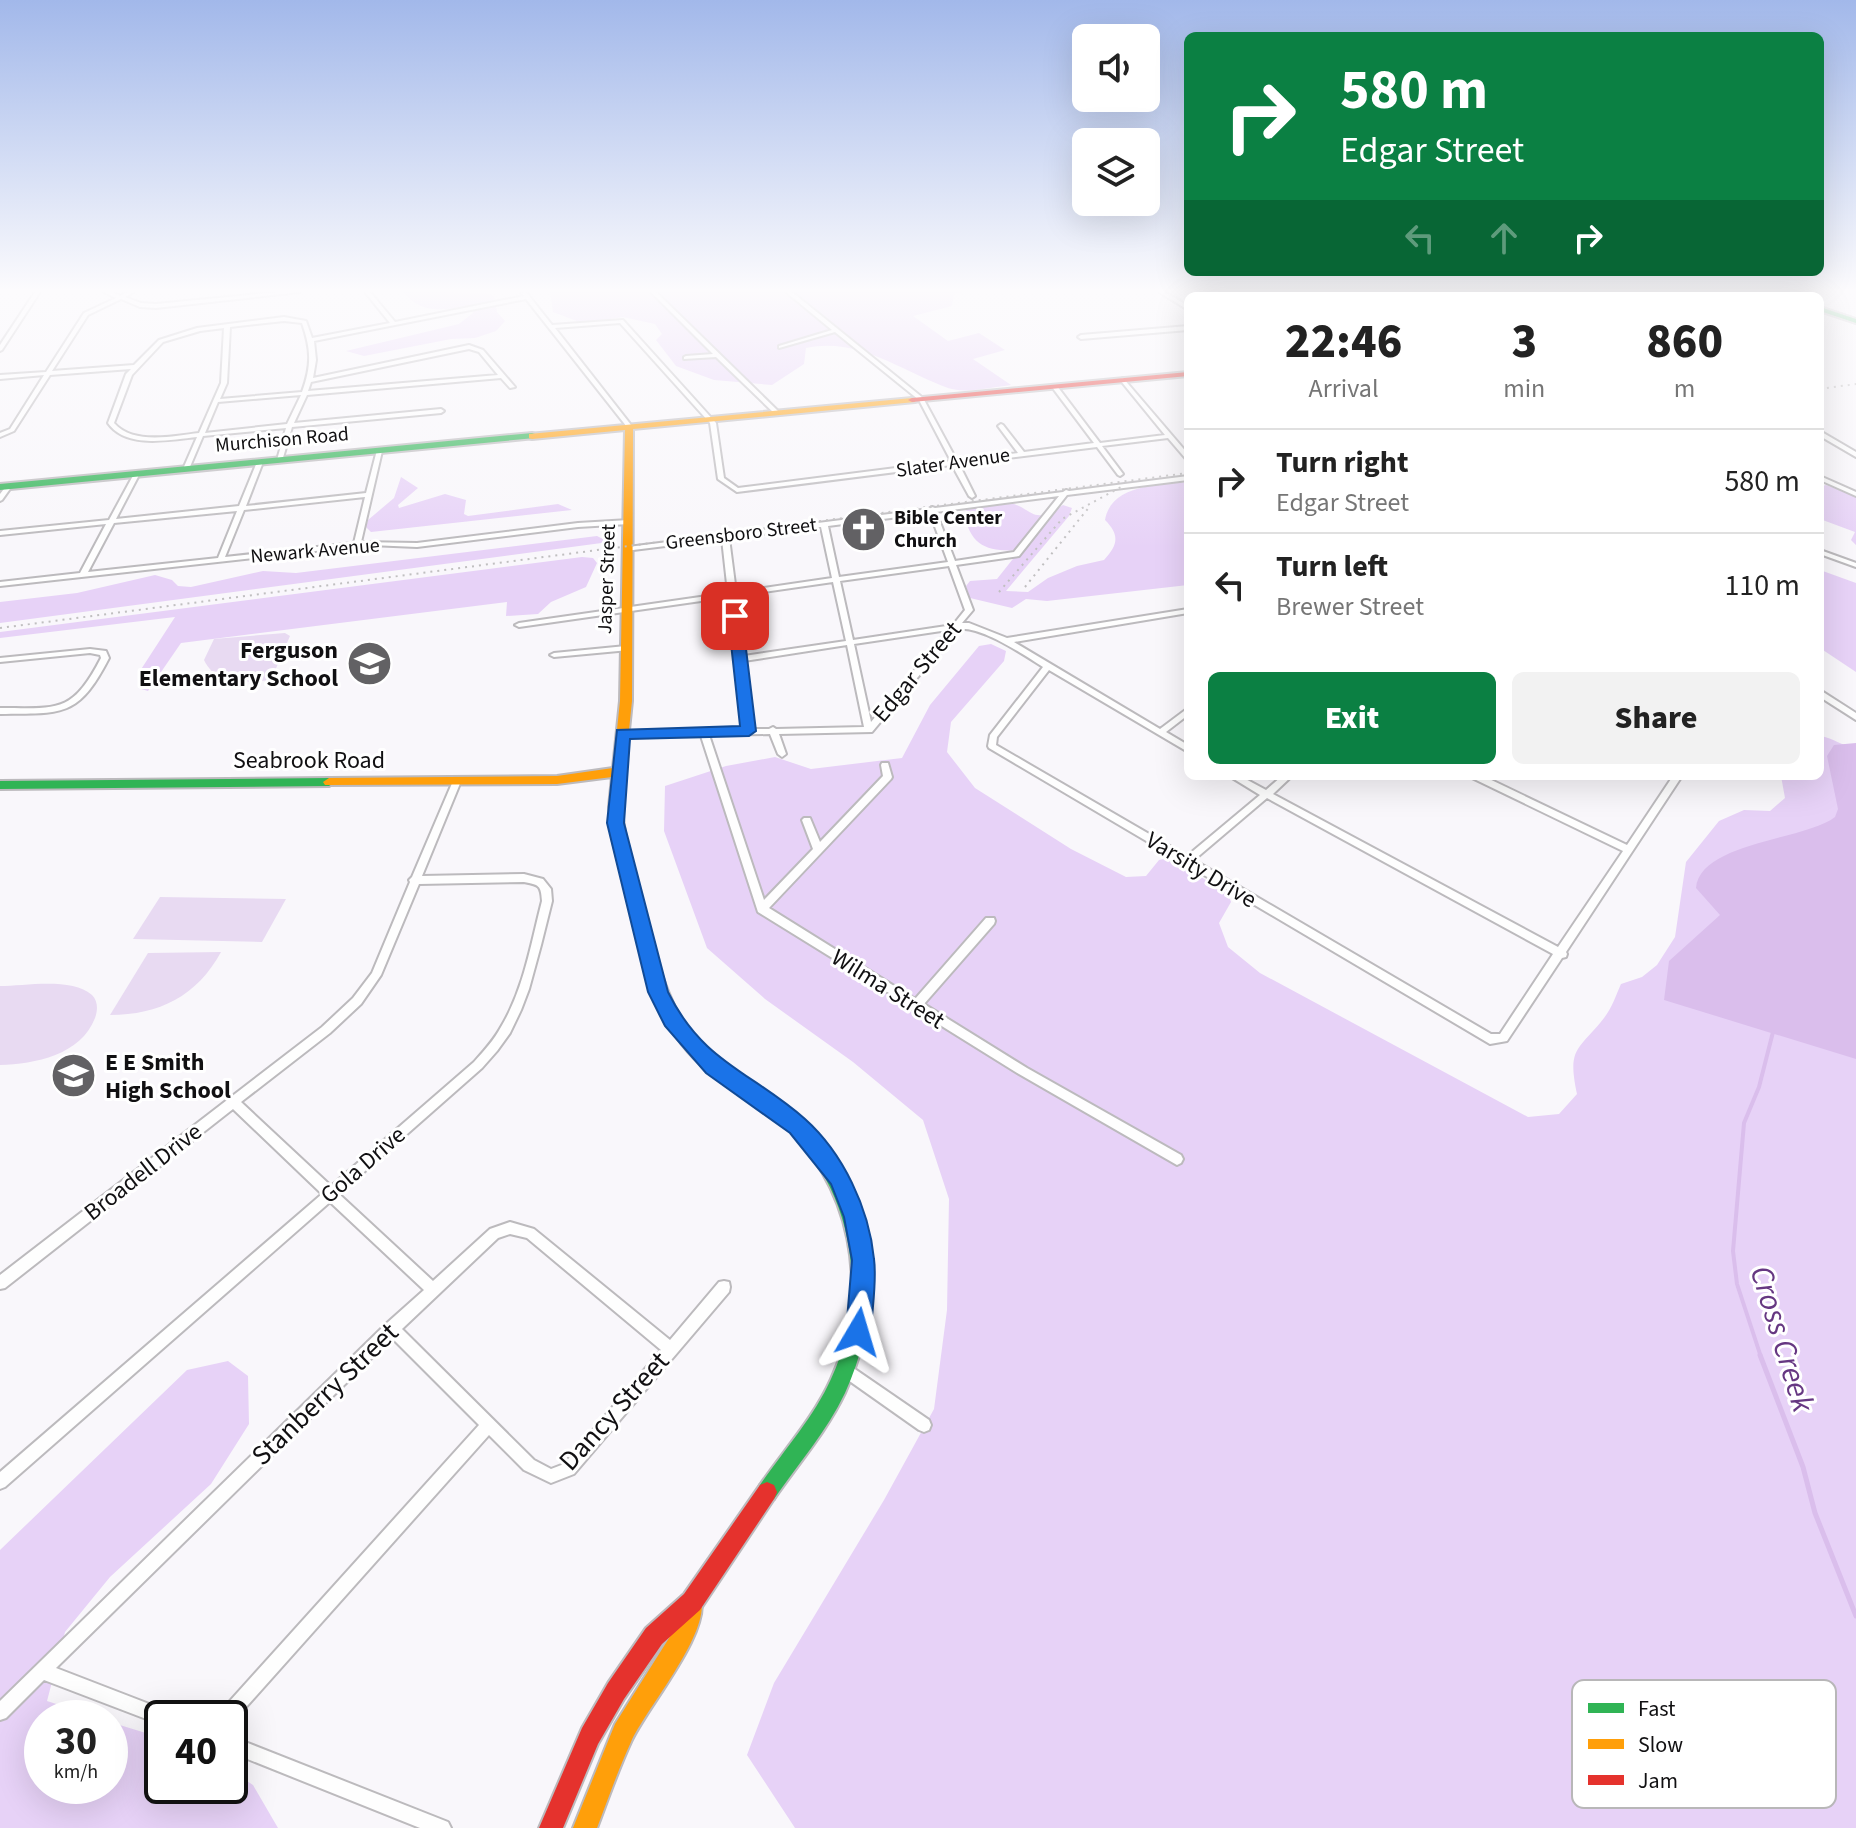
<!DOCTYPE html>
<style>
body{margin:0;font-family:"Source Sans 3",sans-serif;background:#f2f2f2;color:#222;height:100vh;display:flex;flex-direction:column;font-size:30px;white-space:nowrap}
*{box-sizing:border-box;margin:0}
p{font-size:26px;color:#767676}
.icon{flex:none;width:44px;height:44px;fill:none;stroke:currentColor;stroke-width:2;stroke-linecap:round;stroke-linejoin:round}
.map{position:relative;flex:1;overflow:hidden}
.sheet{position:absolute;left:1184px;top:292px;width:640px;height:488px;display:flex;flex-direction:column;background:#fff;border-radius:12px;box-shadow:0 8px 32px #0002}
.sheet>*{flex:none}
.banner{position:absolute;left:1184px;top:32px;width:640px;height:244px;border-radius:12px;box-shadow:0 8px 32px #0002;background:#0b8043;color:#fff;overflow:hidden}
.controls{position:absolute;left:1072px;top:24px;display:grid;gap:16px}
.controls a{display:grid;place-items:center;width:88px;height:88px;border-radius:12px;background:#fff;box-shadow:0 8px 32px #0002;font-size:40px}
.speed{position:absolute;left:24px;top:1700px;display:flex;gap:16px;font-size:40px;font-weight:700;text-align:center}
.speed>*{display:grid;place-content:center;width:104px;height:104px;border-radius:50%;background:#fff;box-shadow:0 8px 32px #0002;line-height:1}
.speed small{font-size:20px;font-weight:400}
.speed .limit{border:4px solid #111;border-radius:12px;background:#fff;color:#111}
.pin{position:absolute;display:grid;place-items:center;width:68px;height:68px;color:#fff;margin:-34px;border-radius:16px;box-shadow:0 4px 12px #0006}
.me{position:absolute;width:88px;margin:-44px;rotate:7deg;stroke-linejoin:round;filter:drop-shadow(0 0 6px #0008)}
.turn{display:flex;align-items:center;gap:28px;height:168px;padding:0 24px;font-size:36px}
.turn .icon{width:104px;height:104px;stroke-width:2.5}
.turn b{display:block;font-size:56px;line-height:68px}
.lanes{display:flex;align-items:center;height:76px;padding:0 24px;background:#0003;justify-content:center;gap:40px;direction:ltr}
.lanes .off{opacity:.35}
.eta{display:flex;justify-content:space-evenly;align-items:center;height:136px;text-align:center}
.eta b{font-size:48px;font-weight:800;line-height:56px}
.primary-button{display:flex;gap:16px;margin-top:auto;padding:16px 24px}
.primary-button a{flex:1;height:92px;border-radius:12px;background:#0b8043;color:#fff;font-size:32px;font-weight:800;line-height:92px;text-align:center}
.primary-button a+a{background:#f2f2f2;color:#222}
ul{padding:0;list-style:none}
li{display:flex;align-items:center;gap:24px;height:104px;padding:0 24px;border-top:2px solid #e0e0e0}
li div{flex:1}
li b{display:block;font-size:30px}
li em{font-style:normal}
.map>svg:first-child{display:block}
.green{fill:#e8daf2}
.forest{fill:#e7d2f7}
.water{fill:#dabeec}
.lines{fill:none;stroke-linecap:round;stroke-linejoin:round}
.stream-far1{stroke:#dabeec;stroke-width:4}
.stream{stroke:#dabeec;stroke-width:5}
.street-casing{stroke:#bcbabd;stroke-width:4}
.fast-casing{stroke:#bcbabd;stroke-width:4}
.slow-casing{stroke:#bcbabd;stroke-width:4}
.jam-casing{stroke:#bcbabd;stroke-width:4}
.street{fill:#fefefe;fill-rule:evenodd}
.fast{fill:#30b455;fill-rule:evenodd}
.slow{fill:#ff9f0a;fill-rule:evenodd}
.jam{fill:#e5322d;fill-rule:evenodd}
.rail{stroke:#c0bfc0;stroke-width:2;stroke-dasharray:2 5;stroke-linecap:butt}
.route{fill:#1a73e8;stroke:#114b97;stroke-width:2}
.labels{text-anchor:middle;dominant-baseline:central;stroke-width:6;stroke-linejoin:round;paint-order:stroke}
.far-street-label{font-size:20px;fill:#111012;stroke:#fff}
.far-poi-label{font-size:20px;font-weight:bold;fill:#111012;stroke:#fff;text-anchor:start}
.poi-label{font-size:24px;font-weight:bold;fill:#111012;stroke:#fff;text-anchor:end}
.street-label{font-size:24px;fill:#111012;stroke:#fff}
.near-street-label{font-size:28px;fill:#111012;stroke:#fff}
.near-water-label{font-size:32px;font-style:italic;fill:#663782;stroke:#fff}
.key{fill:#fff;stroke:#b8b7b8;stroke-width:2}
.key-label{font-size:22px;fill:#111012}
</style>
<div class="map">
<svg width="1856" height="1828" viewBox="0 0 1856 1828">
<rect width="100%" height="100%" fill="#f9f7fb"/>
<g class="green">
<path d="M285 633 290 636 271 680C245 682 217 687 204 660L214 639Z"/>
<path d="M160 897 286 899 262 942 133 939Z"/>
<path d="M221 952C197 996 159 1015 110 1015L148 953Z"/>
<path d="M0 986C25 986 72 977 92 995 98 1001 98 1010 95 1018 81 1055 35 1064 0 1065Z"/>
</g>
<g class="forest">
<path d="M403 292 487 293 494 296 497 312 505 321 496 331 475 338 451 339 364 356 346 351 459 324 473 313 471 306C442 309 424 316 403 292Z"/>
<path d="M550 292H962L954 294 952 306 913 316 948 341 979 333 1005 350 973 359 1011 385C993 387 965 394 948 388 900 371 860 337 806 348L804 364 772 385 714 380 676 366 656 340 662 334 655 324 623 317 582 323 553 312Z"/>
<path d="M401 477 418 488 398 505 399 508 445 494 466 500 464 514 468 516 558 504 572 510 371 532 366 527 368 520 394 498Z"/>
<path d="M1188 482V585L1047 601 1026 599 1012 608 970 598 966 586 970 581 997 579 1020 550C988 552 970 547 964 512L970 508 1011 503C1036 511 1032 525 1063 505L1072 508 1069 516 1006 591 1028 592 1048 578 1077 566 1104 560C1118 545 1120 535 1105 520 1111 484 1160 485 1188 482Z"/>
<path d="M1826 485 1856 496V545L1851 540 1855 532 1820 519V487Z"/>
<path d="M597 536 609 542 0 623V602L77 593 155 575 172 580 178 586 191 587 263 571 296 573Z"/>
<path d="M582 557 593 558 597 563 586 587 551 602 538 614 506 616 507 602 181 643 148 691 138 688V674L175 617 0 638V632Z"/>
<path d="M1820 570 1856 583V672L1820 648Z"/>
<path d="M991 644 1006 651 1004 661 951 722 947 752 975 788 1071 849 1126 877 1146 876 1159 860 1169 858 1228 893 1231 902 1219 923 1228 947 1260 973 1528 1117 1559 1114 1577 1094C1567 1047 1578 1051 1604 1018 1612 1008 1616 995 1621 984L1642 977 1657 965 1675 937 1686 862 1719 821 1744 810 1770 811 1785 798 1781 776H1820V736C1834 738 1842 747 1856 747V1828H795L747 1755 774 1683 884 1500 934 1409 947 1310 949 1199 923 1120 853 1062 765 999 707 948 664 831 665 786 726 766 775 757 811 769 902 758 930 705 979 646Z"/>
<path d="M228 1361 248 1376 249 1424 211 1484 110 1577 65 1632 47 1701 99 1718H42V1786H110V1722L162 1738V1786H230V1770L253 1785 278 1828H0V1550L187 1370Z"/>
</g>
<path class="water" d="M1856 743V1059L1664 1000 1669 961 1720 915 1696 888C1700 842 1806 840 1835 817L1838 809 1827 756 1834 745Z"/>
<g class="lines">
<path class="stream-far1" d="M1761 1357 1737 1284 1733 1251 1744 1123 1759 1087 1773 1032"/>
<path class="stream" d="M1760 1355 1803 1467 1815 1513 1856 1616"/>
<defs>
<g id="street">
<path d="M35 292H40L2 350 0 351V345Z"/>
<path d="M104 292H112L120 296 127 292H134L125 297 141 303 156 304 278 292H300L156 308 140 307 121 299 88 315 52 371 134 365 159 340 197 328 284 317 306 321 312 338 390 323 365 292H370L395 322 524 296 521 293 526 292 552 325 623 320 716 423 724 478 738 488 951 461 919 400 835 332 779 348V346L832 330 786 292H792L923 398 957 461 1018 453 998 426 1001 424 1003 425 1024 452 1094 443 1052 387 1055 385 1057 386 1100 443 1165 435 1121 381V379L1123 378 1188 454V460L1186 459 1168 438 1102 446 1123 474 1120 476 1118 475 1097 447 959 464 975 496 972 498 969 496 952 465 737 492 718 479 710 423 620 323 555 328 631 425 632 426 629 428 627 427 526 299 314 341 316 360 313 378 469 345 483 350 515 387 510 388 501 378 307 395 294 423 441 409 444 411 441 413 292 427 282 461 277 460 286 428 203 436 189 469 186 471 183 469 197 437C170 440 126 449 108 423L126 374 131 369 50 375 14 431 0 437V433L10 429 44 375 0 379V375L46 372 84 313 116 298ZM284 321 302 323C311 349 312 365 302 392L220 399 227 383 230 327ZM224 328 221 383 199 433C173 436 133 445 114 423L132 375 163 342 200 331ZM469 349 479 352 498 375 308 391 311 382ZM301 395 287 424 205 433 218 402Z"/>
<path d="M651 292H656L778 411V413H774L716 357 684 359V357L686 356 713 354Z"/>
<path d="M1159 292H1165L1188 306V310Z"/>
<path d="M1221 292H1230L1220 296H1211Z"/>
<path d="M1368 292H1375L1381 296H1374Z"/>
<path d="M1495 292H1502L1508 296H1501Z"/>
<path d="M1597 292H1604L1611 296H1604Z"/>
<path d="M1188 326V330L1081 339 1078 337 1081 335Z"/>
<path d="M1820 431 1856 452V457L1820 436Z"/>
<path d="M377 450 382 451 361 542 417 543 578 523 629 520 632 522 629 524 578 527 417 547 370 545 0 586V582L80 573 106 524 0 535V531L109 520 135 472 140 473 116 519 239 506 257 462 260 460 263 462 246 506 366 493ZM365 497 354 543 225 557 244 510ZM237 511 218 558 88 572 114 523Z"/>
<path d="M1188 476V480L1067 495 1019 556 956 565 973 610 962 623H969L1007 638 1188 609V613L1014 642 1160 729 1188 708V715L1166 732 1188 745V752L1049 670 997 737 996 745 1187 856 1260 795 1229 776H1240L1266 790 1282 776H1292L1273 794 1558 947 1623 851 1472 778 1471 776H1483L1627 845 1673 776H1682L1566 952 1567 954 1566 957 1562 958 1507 1041 1490 1044 989 748 988 746 990 735 1043 667C1024 655 980 625 958 629L872 732 779 734 786 754 782 757 778 754 770 734 709 735 764 900 813 849 802 820 804 818H810L820 842 883 776 881 765 882 763H888L892 777 891 779 769 908 915 999 986 918H994L995 921 994 924 924 1004 1027 1068 1181 1155 1183 1159 1181 1163 1177 1165 1019 1074 916 1010 911 1009 910 1006 758 912 701 736 623 737 619 734 623 731 745 729 729 597 519 627 515 625 519 623 728 593 722 539 625 551V547H628L929 509 932 507 935 508 1063 492 1066 490 1069 491ZM1059 496 1014 552 955 561 936 512ZM930 513 948 562 839 577 828 526ZM821 527 832 578 736 592 729 538ZM949 566 965 610 953 625 853 640 840 581ZM833 582 846 641 744 656 736 596ZM948 630 871 722 854 644ZM847 645 864 727 776 729 773 727 769 729H753L744 661ZM1267 798 1553 954 1500 1034H1491L1194 860Z"/>
<path d="M1820 476 1856 492V496L1820 480Z"/>
<path d="M7 485 12 486 2 500 0 501V494Z"/>
<path d="M1820 550 1856 563V567L1820 554Z"/>
<path d="M626 646H629V650L554 657 550 655 554 653Z"/>
<path d="M90 649 106 651 109 658C78 718 63 713 0 714V708C58 708 72 714 101 658L100 655 90 653 0 662V658Z"/>
<path d="M1820 690 1856 713V720L1820 697Z"/>
<path d="M457 778 461 781 422 876 524 874 543 879 551 889 552 901 541 945 529 989 521 1010 510 1033 497 1051 482 1068 339 1194 433 1281 490 1229 510 1222 534 1229 670 1340 719 1282 724 1281 729 1282 730 1287 729 1292 574 1474 551 1483 524 1470 489 1435 230 1725V1718H218L220 1712 479 1425 392 1338 56 1668 170 1712 172 1718H162V1725L44 1680 6 1718 0 1720V1701L387 1323 424 1290 330 1202 5 1487 0 1489V1472L322 1194 233 1109 5 1288 0 1289V1275L322 1027 353 998 372 973 410 882 409 880 412 877 453 781ZM524 882C539 885 541 885 542 901 531 943 524 989 501 1027 494 1040 484 1051 474 1062L331 1186 241 1102 330 1033 361 1004 381 975 419 884ZM510 1234 527 1238 661 1350 564 1464 551 1469 534 1460 402 1329 498 1238Z"/>
<path d="M846 1363 929 1420 931 1425 929 1430 924 1432 919 1430 841 1375 839 1370 841 1365Z"/>
<path d="M230 1736 448 1822 451 1828H420L230 1752Z"/>
</g>
<g id="fast">
<path d="M1820 307 1856 319V323L1820 311Z"/>
<path d="M532 433 535 434V438L0 490V484Z"/>
<path d="M329 778 335 782 329 786 0 789V781Z"/>
<path d="M647 942 652 944 654 948C667 998 685 1039 729 1069 748 1081 768 1092 785 1106 874 1175 891 1294 845 1393 827 1431 798 1464 774 1499L767 1502 760 1499 757 1492 760 1485C784 1450 814 1417 831 1379 872 1290 852 1181 776 1118 757 1102 735 1091 715 1076 671 1045 653 999 640 948L642 944Z"/>
</g>
<g id="slow">
<path d="M912 398H915V402L633 429 632 701 621 807 626 838 654 948 652 952H642L640 948 612 838 609 807 612 777 557 784 325 785 323 782 329 778 557 776 613 768 620 701 625 430 532 439 529 438V434Z"/>
<path d="M692 1592 700 1595C714 1630 646 1708 631 1742 618 1770 608 1799 597 1828H573L615 1724 676 1627 684 1595Z"/>
</g>
<g id="jam">
<path d="M1767 292H1778L1785 296H1774Z"/>
<path d="M1188 372V376L912 402 908 400 912 398Z"/>
<path d="M767 1482 774 1485 777 1492 774 1499 700 1610 662 1644 624 1699 598 1744 563 1828H539L582 1728 608 1683 646 1628 684 1594 760 1485Z"/>
</g>
</defs>
<use href="#street" class="street-casing"/>
<use href="#fast" class="fast-casing"/>
<use href="#slow" class="slow-casing"/>
<use href="#jam" class="jam-casing"/>
<use href="#street" class="street"/>
<use href="#fast" class="fast"/>
<use href="#slow" class="slow"/>
<use href="#jam" class="jam"/>
<g class="rail">
<path d="M1820 389 1856 384"/>
<path d="M1025 587 1090 506"/>
<path d="M999 592 1062 519 1121 487"/>
<path d="M0 628 1188 473"/>
</g>
</g>
<linearGradient id="sky" x2="0" y2="1"><stop stop-color="#a2b8ea"/><stop offset="0.53" stop-color="#fcfbfd"/><stop offset="1" stop-color="#fcfbfd" stop-opacity="0"/></linearGradient>
<rect width="1856" height="548" fill="url(#sky)"/>
<path class="route" d="M735 611 742 616 756 731 749 736 630 739 624 823 668 992C703 1063 752 1072 805 1119 843 1153 869 1208 874 1259 877 1282 872 1308 871 1332L867 1341 858 1344 850 1341 846 1332 852 1260 844 1217 831 1184 790 1133 706 1073 665 1026 648 992 607 823 617 730 740 726 728 616Z"/>
<defs>
<symbol id="church-disc" viewBox="-11 -11 22 22"><circle r="9.5" fill="#626164" stroke="#fff"/><path d="M-1.2-6h2.4v3.5h3.3v2.4h-3.3V6h-2.4V-.1h-3.3v-2.4h3.3Z" fill="#fff"/></symbol>
<symbol id="school-disc" viewBox="-11 -11 22 22"><circle r="9.5" fill="#626164" stroke="#fff"/><path d="M0-5L7-2L0 1L-7-2ZM-4 1L0 2.5L4 1V4Q0 6-4 4Z" fill="#fff"/></symbol>
</defs>
<g fill-rule="evenodd">
<use href="#church-disc" x="838" y="504" width="51" height="51"/>
<use href="#school-disc" x="344" y="638" width="51" height="51"/>
<use href="#school-disc" x="48" y="1050" width="51" height="51"/>
</g>
<g class="labels">
<g class="far-street-label">
<text transform="translate(282 440) rotate(-5)">Murchison Road</text>
<text transform="translate(953 463) rotate(-8)">Slater Avenue</text>
<text transform="translate(741 534) rotate(-7)">Greensboro Street</text>
<text transform="translate(315 551) rotate(-5)">Newark Avenue</text>
<text transform="translate(607 579) rotate(-88)">Jasper Street</text>
</g>
<g class="far-poi-label">
<text x="894" y="518">Bible Center<tspan x="894" dy="23">Church</tspan></text>
</g>
<g class="poi-label">
<text x="338" y="650">Ferguson<tspan x="338" dy="28">Elementary School</tspan></text>
<text x="105" y="1062" text-anchor="start">E E Smith<tspan x="105" dy="28">High School</tspan></text>
</g>
<g class="street-label">
<text transform="translate(917 672) rotate(-50)">Edgar Street</text>
<text x="309" y="760">Seabrook Road</text>
<text transform="translate(1201 870) rotate(31)">Varsity Drive</text>
<text transform="translate(888 989) rotate(32)">Wilma Street</text>
<text transform="translate(363 1165) rotate(-41)">Gola Drive</text>
<text transform="translate(143 1172) rotate(-38)">Broadell Drive</text>
</g>
<g class="near-street-label">
<text transform="translate(325 1394) rotate(-44)">Stanberry Street</text>
<text transform="translate(614 1411) rotate(-48)">Dancy Street</text>
</g>
<g class="near-water-label">
<text transform="translate(1782 1339) rotate(73)">Cross Creek</text>
</g>
</g>
<rect x="1572" y="1680" width="264" height="128" rx="12" class="key"/>
<rect x="1588" y="1703" width="36" height="10" fill="#30b455"/>
<rect x="1588" y="1739" width="36" height="10" fill="#ff9f0a"/>
<rect x="1588" y="1775" width="36" height="10" fill="#e5322d"/>
<g class="key-label">
<text x="1638" y="1716">Fast</text>
<text x="1638" y="1752">Slow</text>
<text x="1638" y="1788">Jam</text>
</g>
</svg>
<div class="controls">
<a><svg class="icon" aria-label="sound" viewBox="0 0 24 24"><path d="M4 9h4l5-4v14l-5-4H4zM17 9q2 3 0 6"/></svg></a>
<a><svg class="icon" aria-label="layers" viewBox="0 0 24 24"><path d="M12 4l9 5-9 5-9-5zM3 14l9 5 9-5"/></svg></a>
</div>
<div class="speed"><div>30<small>km/h</small></div><div class="limit">40</div></div>
<div class="pin" style="left:735px;top:616px;background:#d93025"><svg class="icon" aria-label="arrive" viewBox="0 0 24 24"><path d="M6 21V4h12l-3 4 3 4H6"/></svg></div>
<svg class="me" style="left:858px;top:1332px" viewBox="-20 -20 40 40"><path d="M0-17L14 15 0 8-14 15z" fill="#1a73e8" stroke="#fff" stroke-width="4"/></svg>
<div class="banner">
<div class="turn"><svg class="icon" aria-label="right" viewBox="0 0 24 24"><path d="M7 20v-9h11M14 6l5 5-5 5"/></svg><div><b>580 m</b>Edgar Street</div></div>
<div class="lanes"><svg class="icon off" aria-label="left" viewBox="0 0 24 24"><path d="M17 20v-9H6M10 6l-5 5 5 5"/></svg><svg class="icon off" aria-label="ahead" viewBox="0 0 24 24"><path d="M12 20V5M6 11l6-6 6 6"/></svg><svg class="icon" aria-label="right" viewBox="0 0 24 24"><path d="M7 20v-9h11M14 6l5 5-5 5"/></svg></div>
</div>
<section class="sheet">
<div class="eta">
<div><b>22:46</b><p>Arrival</p></div>
<div><b>3</b><p>min</p></div>
<div><b>860</b><p>m</p></div>
</div>
<ul>
<li><svg class="icon" aria-label="right" viewBox="0 0 24 24"><path d="M7 20v-9h11M14 6l5 5-5 5"/></svg><div><b>Turn right</b><p>Edgar Street</p></div><em>580 m</em></li>
<li><svg class="icon" aria-label="left" viewBox="0 0 24 24"><path d="M17 20v-9H6M10 6l-5 5 5 5"/></svg><div><b>Turn left</b><p>Brewer Street</p></div><em>110 m</em></li>
</ul>
<div class="primary-button"><a>Exit</a><a>Share</a></div>
</section>
</div>
